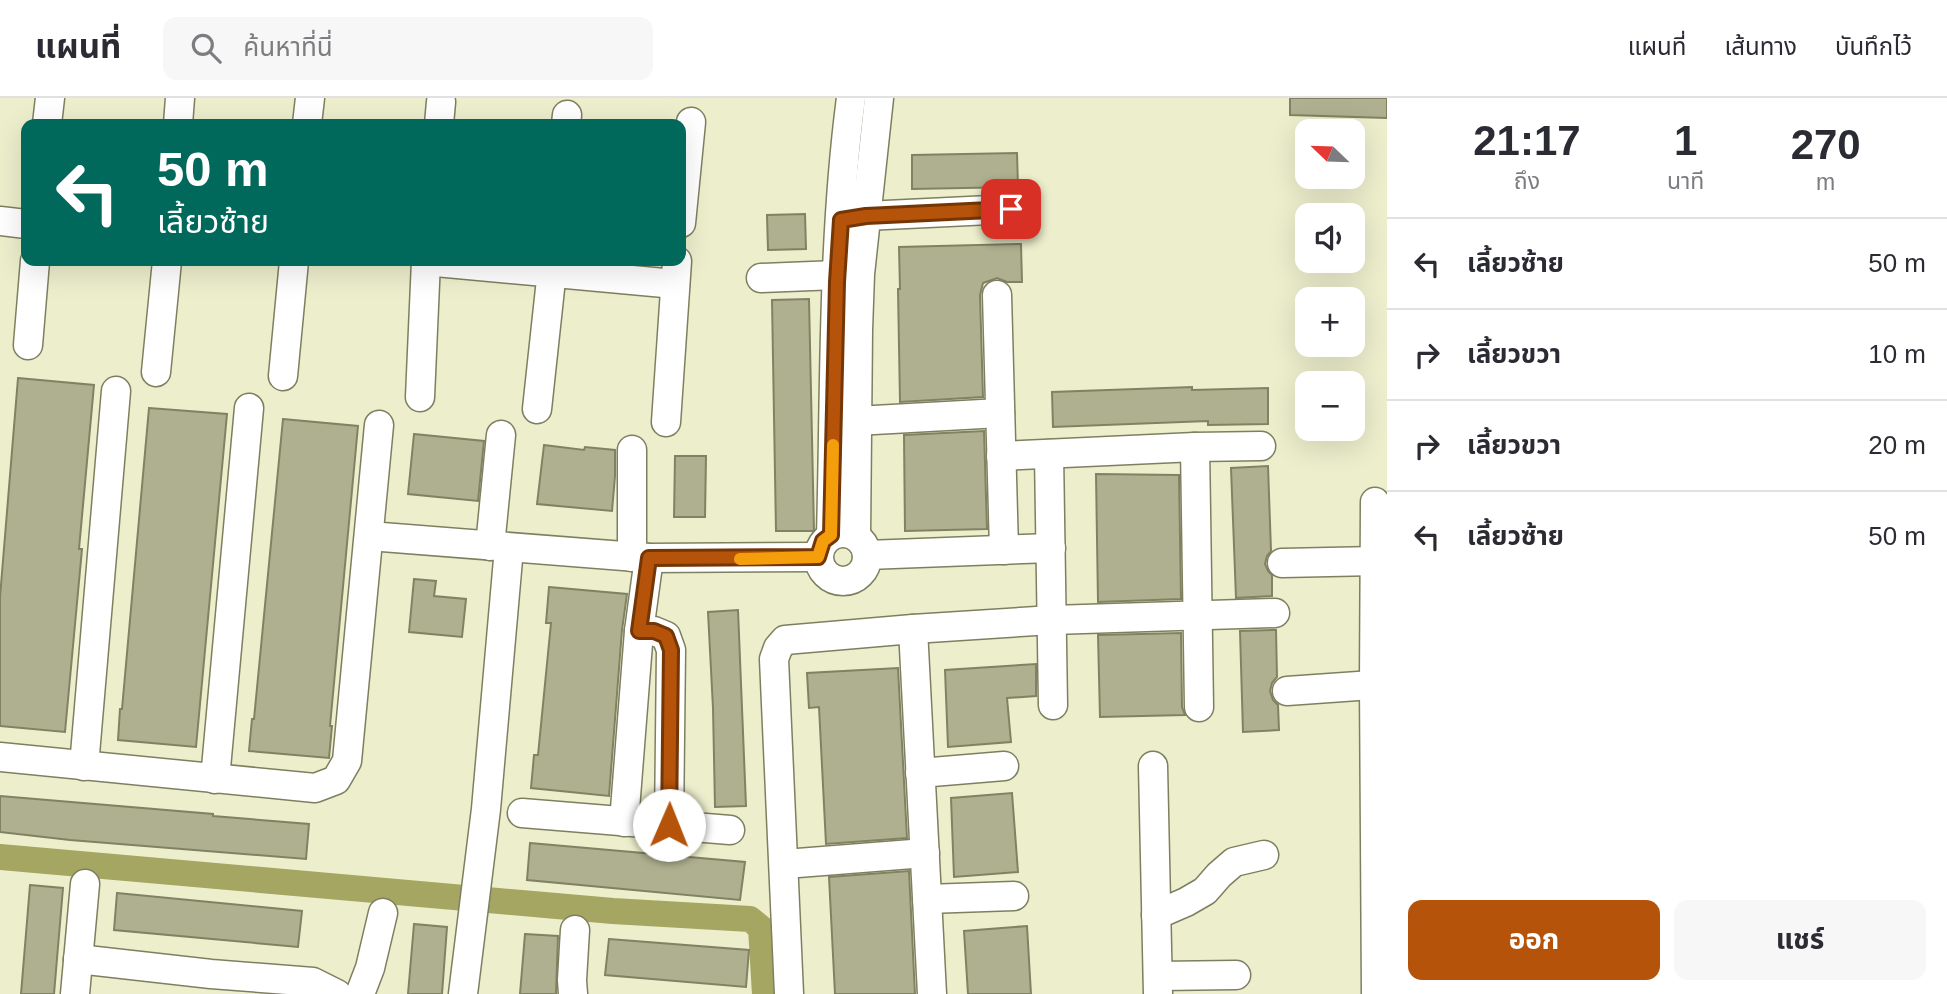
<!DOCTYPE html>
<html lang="th">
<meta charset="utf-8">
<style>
body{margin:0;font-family:Helvetica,"Noto Sans Thai",sans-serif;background:#f7f7f7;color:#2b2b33;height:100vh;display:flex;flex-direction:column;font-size:26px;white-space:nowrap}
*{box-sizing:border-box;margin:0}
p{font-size:23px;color:#7c7c81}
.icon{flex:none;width:38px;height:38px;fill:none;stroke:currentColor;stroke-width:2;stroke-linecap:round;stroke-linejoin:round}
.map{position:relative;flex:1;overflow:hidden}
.panel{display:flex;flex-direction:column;background:#fff;width:560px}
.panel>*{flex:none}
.banner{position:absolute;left:21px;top:21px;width:665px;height:147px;border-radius:14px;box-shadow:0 7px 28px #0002;background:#00695c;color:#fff;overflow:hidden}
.needle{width:46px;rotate:293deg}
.controls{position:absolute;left:1295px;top:21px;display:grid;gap:14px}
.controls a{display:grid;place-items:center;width:70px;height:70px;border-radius:14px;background:#fff;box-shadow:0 7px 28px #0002;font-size:35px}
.pin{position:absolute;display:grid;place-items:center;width:60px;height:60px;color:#fff;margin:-30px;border-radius:14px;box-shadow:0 4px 10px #0006}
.me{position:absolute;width:77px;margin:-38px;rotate:1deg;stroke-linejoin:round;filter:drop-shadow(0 0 5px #0008)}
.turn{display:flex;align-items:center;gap:24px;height:147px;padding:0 21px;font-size:32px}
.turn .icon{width:91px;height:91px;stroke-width:2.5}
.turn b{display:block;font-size:49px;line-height:60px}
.eta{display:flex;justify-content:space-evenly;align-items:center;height:119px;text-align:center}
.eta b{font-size:42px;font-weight:700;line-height:49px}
.action{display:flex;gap:14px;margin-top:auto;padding:14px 21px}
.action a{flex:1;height:80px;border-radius:14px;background:#b45309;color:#fff;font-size:28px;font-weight:700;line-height:80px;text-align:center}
.action a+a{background:#f7f7f7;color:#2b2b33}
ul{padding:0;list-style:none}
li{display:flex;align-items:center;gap:21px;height:91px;padding:0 21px;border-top:2px solid #e1e1e2}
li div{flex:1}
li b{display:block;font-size:26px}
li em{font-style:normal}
header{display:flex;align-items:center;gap:42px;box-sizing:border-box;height:98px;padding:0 35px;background:#fff;border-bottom:2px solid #e1e1e2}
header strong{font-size:33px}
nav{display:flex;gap:38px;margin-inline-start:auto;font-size:24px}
.search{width:490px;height:63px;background:#f7f7f7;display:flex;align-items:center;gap:18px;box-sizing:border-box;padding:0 24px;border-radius:14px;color:#7c7c81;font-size:26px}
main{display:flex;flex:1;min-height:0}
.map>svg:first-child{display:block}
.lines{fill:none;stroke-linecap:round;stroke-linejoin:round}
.canal{stroke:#a4a661;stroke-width:26}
.building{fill:#afb08f;stroke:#818263;stroke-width:2}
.minor-casing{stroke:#7e7f60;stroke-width:31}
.minor{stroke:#fff;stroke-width:28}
.route-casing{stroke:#753606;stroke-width:18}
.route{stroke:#b45309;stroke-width:12}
.slow{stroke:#f59e0b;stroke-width:12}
</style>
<header>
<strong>แผนที่</strong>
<div class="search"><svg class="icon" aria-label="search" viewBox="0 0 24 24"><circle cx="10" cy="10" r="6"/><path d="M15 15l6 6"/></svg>ค้นหาที่นี่</div>
<nav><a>แผนที่</a><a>เส้นทาง</a><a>บันทึกไว้</a></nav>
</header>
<main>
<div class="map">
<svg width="1387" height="896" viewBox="0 0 1387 896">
<rect width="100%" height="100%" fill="#eceecc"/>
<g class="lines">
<path class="canal" d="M0 759 613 813 750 821 761 830 765 896"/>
</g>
<g class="building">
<path d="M1290 0H1387V20L1290 17Z"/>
<path d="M1017 55 1018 89 912 91V57Z"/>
<path d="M805 116 806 151 768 152 767 117Z"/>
<path d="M1021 146 1022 184H1007L997 180 983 185 980 197 983 299 900 304 898 191H900L899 149Z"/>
<path d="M809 201 814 433H776L772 202Z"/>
<path d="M18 280 94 287 79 451H82L65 634 0 628V499Z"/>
<path d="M1192 289V292L1268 290V326L1208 327V323L1053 329 1052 294Z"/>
<path d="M149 310 227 316 196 649 118 642 120 611H122Z"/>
<path d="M283 321 358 328 330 628H332L329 660 249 653 252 621H254Z"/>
<path d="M984 333 987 431 905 433 904 337Z"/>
<path d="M414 336 484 343 478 403 408 396Z"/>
<path d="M544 347 584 352 585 349 615 352V378L612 413 537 406Z"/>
<path d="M675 358H706L705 419H674Z"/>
<path d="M1268 368 1271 453 1267 458 1265 466 1268 473 1272 477V498L1236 500 1231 370Z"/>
<path d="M1096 376 1179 377 1181 501 1098 504Z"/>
<path d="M414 481 436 483 434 498 466 501 462 539 409 534Z"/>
<path d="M549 489 627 496 622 532 609 698 531 690 534 657H538L551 525H546Z"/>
<path d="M738 512 746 708 715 709 713 610 708 514Z"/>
<path d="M1273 532H1276L1277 579 1272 585 1270 593 1273 602 1278 607 1279 632 1243 634 1240 533Z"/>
<path d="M1181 535 1182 609 1185 617 1100 619 1098 537Z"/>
<path d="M1036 566V598L1007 600 1011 644 948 649 945 572Z"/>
<path d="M898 570 907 740 826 746 819 609 809 610 807 575Z"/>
<path d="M1012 695 1018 774 954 779 951 700Z"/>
<path d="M0 698 213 716V718L309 726 306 761 70 742 0 734Z"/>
<path d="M530 745 745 764 740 802 527 782Z"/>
<path d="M909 773 915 896H835L829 779Z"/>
<path d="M30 787 63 790 54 896H21Z"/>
<path d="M117 795 302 813 298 849 114 832Z"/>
<path d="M414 826 447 829 442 896H408Z"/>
<path d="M1027 828 1031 896H968L964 833Z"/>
<path d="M525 836 558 838 556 896H520Z"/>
<path d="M609 841 749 852 746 889 605 877Z"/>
</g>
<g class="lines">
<defs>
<g id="minor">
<path d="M47 26 50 0"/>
<path d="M178 26 180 0"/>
<path d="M307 26 310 0"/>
<path d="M439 26 441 4"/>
<path d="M566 26 567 17"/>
<path d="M847 121 865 118 1011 111"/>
<path d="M0 123 26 126"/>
<path d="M681 125 691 24"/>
<path d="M425 163 675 186"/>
<path d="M761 180 837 177"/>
<path d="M997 197 1004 452"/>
<path d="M28 247 35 163"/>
<path d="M156 274 167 163"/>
<path d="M283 278 294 163"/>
<path d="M420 299 426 163"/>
<path d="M537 311 553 163"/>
<path d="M856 323 1000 315"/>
<path d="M666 324 677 163"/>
<path d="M1195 349 1199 609"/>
<path d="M1049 356 1053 607"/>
<path d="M1001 358 1195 349 1261 348"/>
<path d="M1375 404 1374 586 1376 896"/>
<circle cx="843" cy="459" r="24"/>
<path d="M831 437C835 292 832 145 851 0"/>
<path d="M369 438 649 460 818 459"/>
<path d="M856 438 858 232 860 176 879 0"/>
<path d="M490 448 501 337"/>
<path d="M867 457 1051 450"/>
<path d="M632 459V352"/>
<path d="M1282 465 1376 463"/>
<path d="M913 531 932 896"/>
<path d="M639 533H654L666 538 671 552 669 727"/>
<path d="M1287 593 1387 586"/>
<path d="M0 659 315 690 336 682 347 663 379 327"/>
<path d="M84 668 116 293"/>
<path d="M1153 668 1158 896"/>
<path d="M920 675 1004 668"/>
<path d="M215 681 249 310"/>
<path d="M522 715 730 732"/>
<path d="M624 724 639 533 649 460"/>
<path d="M785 766 925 755"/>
<path d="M927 801 1014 798"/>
<path d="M1156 817 1186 804 1205 793 1219 777 1234 764 1264 757"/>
<path d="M78 861 211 876 313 884 337 896"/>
<path d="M1158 878 1236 877"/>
<path d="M75 896 85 786"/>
<path d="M360 896 370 870 383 815"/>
<path d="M463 896 486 711 509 450"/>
<path d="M573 896 572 882 575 832"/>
<path d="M789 896 774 561 778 550 785 542 913 531 1052 522 1275 515"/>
</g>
</defs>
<use href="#minor" class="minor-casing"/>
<use href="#minor" class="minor"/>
</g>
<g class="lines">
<defs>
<path id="route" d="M669 727 671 552 666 538 654 533H639L649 460 818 459 823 443 831 437 837 184 841 122 866 118 1011 111"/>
</defs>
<use href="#route" class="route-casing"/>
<use href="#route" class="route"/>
<path class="slow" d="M740 461 818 459 823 443 831 437 833 347"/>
</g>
</svg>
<div class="controls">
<a><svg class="needle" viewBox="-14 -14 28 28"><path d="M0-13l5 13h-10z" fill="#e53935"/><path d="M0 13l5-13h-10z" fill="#7c7c81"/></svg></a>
<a><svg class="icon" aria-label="sound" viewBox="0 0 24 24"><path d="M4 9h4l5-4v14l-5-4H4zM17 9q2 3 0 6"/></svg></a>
<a>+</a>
<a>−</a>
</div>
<div class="pin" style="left:1011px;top:111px;background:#d93025"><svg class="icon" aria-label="arrive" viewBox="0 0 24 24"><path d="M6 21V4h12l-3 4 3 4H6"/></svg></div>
<svg class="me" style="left:669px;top:727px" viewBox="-20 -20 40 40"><circle r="19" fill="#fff"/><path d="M0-13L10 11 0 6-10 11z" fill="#b45309"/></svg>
<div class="banner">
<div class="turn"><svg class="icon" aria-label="left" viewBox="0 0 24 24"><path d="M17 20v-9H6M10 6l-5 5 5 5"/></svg><div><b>50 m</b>เลี้ยวซ้าย</div></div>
</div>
</div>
<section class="panel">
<div class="eta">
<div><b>21:17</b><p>ถึง</p></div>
<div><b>1</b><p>นาที</p></div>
<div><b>270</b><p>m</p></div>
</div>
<ul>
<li><svg class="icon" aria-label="left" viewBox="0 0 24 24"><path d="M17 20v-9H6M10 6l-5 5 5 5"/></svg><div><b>เลี้ยวซ้าย</b></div><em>50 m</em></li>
<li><svg class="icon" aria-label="right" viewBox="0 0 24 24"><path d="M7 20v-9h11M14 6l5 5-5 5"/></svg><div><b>เลี้ยวขวา</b></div><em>10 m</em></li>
<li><svg class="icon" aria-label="right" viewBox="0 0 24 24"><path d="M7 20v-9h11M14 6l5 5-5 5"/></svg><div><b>เลี้ยวขวา</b></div><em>20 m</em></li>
<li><svg class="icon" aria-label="left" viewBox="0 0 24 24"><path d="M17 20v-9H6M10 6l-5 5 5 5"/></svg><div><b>เลี้ยวซ้าย</b></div><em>50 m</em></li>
</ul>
<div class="action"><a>ออก</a><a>แชร์</a></div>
</section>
</main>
